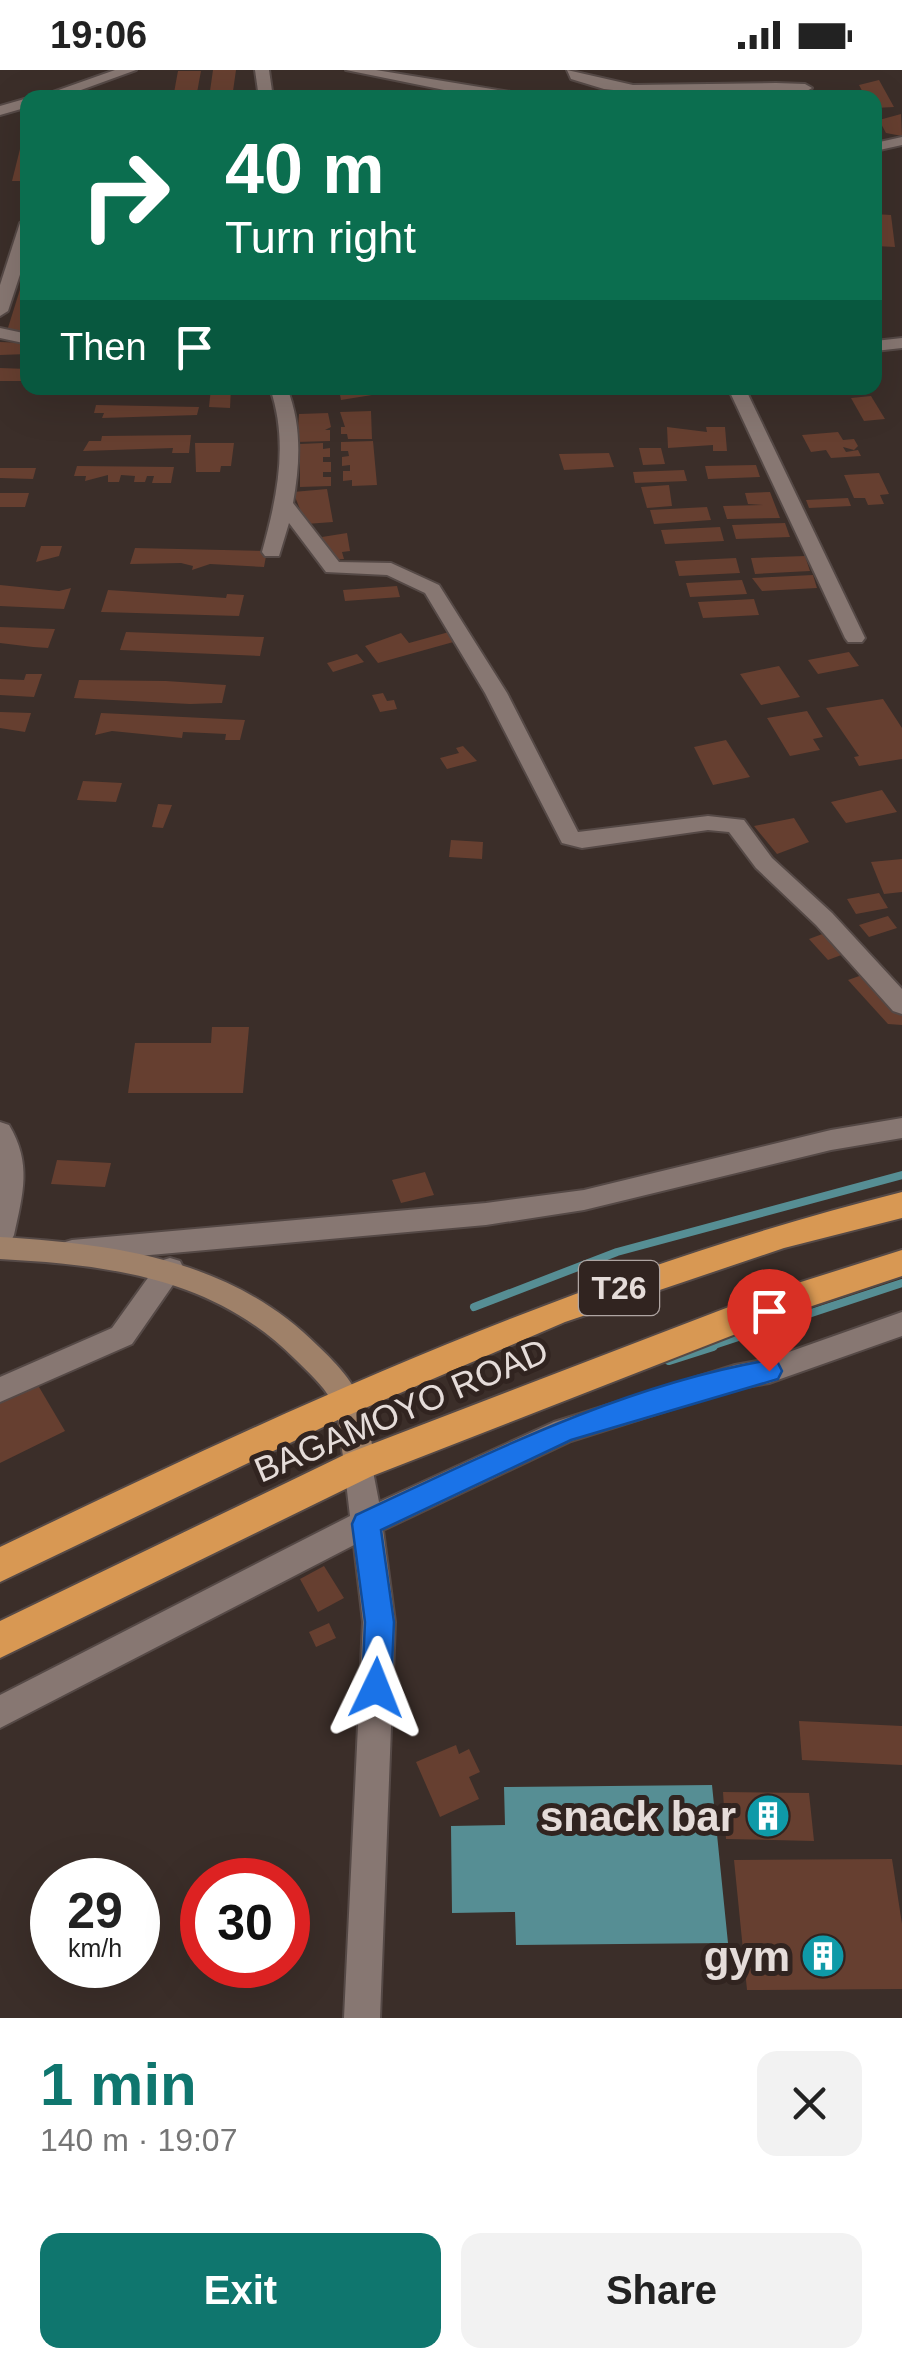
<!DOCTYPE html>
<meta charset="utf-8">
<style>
body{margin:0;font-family:Arial,sans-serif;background:#f2f2f2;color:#222;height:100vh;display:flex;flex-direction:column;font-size:38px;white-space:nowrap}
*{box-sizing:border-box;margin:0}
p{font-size:32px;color:#767676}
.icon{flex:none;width:55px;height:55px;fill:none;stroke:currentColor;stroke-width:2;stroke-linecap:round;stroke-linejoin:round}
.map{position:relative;height:1948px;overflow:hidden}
.drawer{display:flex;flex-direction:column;background:#fff;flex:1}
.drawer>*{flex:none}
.top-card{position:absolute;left:20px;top:20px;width:862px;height:305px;border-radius:20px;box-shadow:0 10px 40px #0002;background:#0b6e4f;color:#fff;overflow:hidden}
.speed{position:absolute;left:30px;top:1788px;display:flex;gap:20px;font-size:50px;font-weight:700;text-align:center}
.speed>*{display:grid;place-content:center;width:130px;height:130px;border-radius:50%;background:#fff;box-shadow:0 10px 40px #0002;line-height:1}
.speed small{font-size:25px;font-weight:400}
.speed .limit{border:15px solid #d22;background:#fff;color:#111}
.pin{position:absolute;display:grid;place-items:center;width:85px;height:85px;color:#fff;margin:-102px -42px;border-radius:50% 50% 50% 0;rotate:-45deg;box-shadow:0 0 10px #0007}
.pin .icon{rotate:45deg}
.me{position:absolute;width:110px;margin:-55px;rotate:2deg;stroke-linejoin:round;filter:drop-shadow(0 0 8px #0008)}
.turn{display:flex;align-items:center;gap:35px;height:210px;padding:0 40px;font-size:45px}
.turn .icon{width:130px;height:130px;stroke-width:2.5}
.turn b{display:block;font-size:70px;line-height:85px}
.then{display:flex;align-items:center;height:95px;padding:0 40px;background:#0003;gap:20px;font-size:38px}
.round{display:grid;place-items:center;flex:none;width:105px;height:105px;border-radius:20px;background:#f2f2f2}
.headline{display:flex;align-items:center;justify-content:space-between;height:170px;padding:0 40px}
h1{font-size:60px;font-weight:700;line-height:75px;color:#0f766e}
.button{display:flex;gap:20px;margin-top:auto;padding:20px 40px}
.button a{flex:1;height:115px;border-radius:20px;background:#0f766e;color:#fff;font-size:40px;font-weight:700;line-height:115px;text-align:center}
.button a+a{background:#f2f2f2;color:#222}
.status{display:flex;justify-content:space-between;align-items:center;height:70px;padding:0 50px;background:#fff;direction:ltr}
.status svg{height:28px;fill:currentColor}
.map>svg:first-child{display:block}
.water{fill:#568e94}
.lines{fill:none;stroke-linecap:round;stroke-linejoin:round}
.stream-far1{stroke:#568e94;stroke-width:8}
.stream{stroke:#568e94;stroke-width:10}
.building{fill:#663f30}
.street-casing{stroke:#554946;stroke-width:4}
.secondary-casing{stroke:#554946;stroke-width:4}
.highway-casing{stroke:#554946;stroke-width:4}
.street{fill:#877772;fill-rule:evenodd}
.secondary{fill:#9f8169;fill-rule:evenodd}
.highway{fill:#d89853;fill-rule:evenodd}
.route{fill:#1a73e8;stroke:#114b97;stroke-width:2.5}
.labels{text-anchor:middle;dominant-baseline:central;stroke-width:10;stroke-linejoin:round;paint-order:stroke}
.shield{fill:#312420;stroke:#afa5a2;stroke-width:2.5}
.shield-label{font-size:32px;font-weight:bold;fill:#e5dcd9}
.street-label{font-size:35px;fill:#e5dcd9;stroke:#312420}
.near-poi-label{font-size:42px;font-weight:bold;fill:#e5dcd9;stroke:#312420;text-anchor:end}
</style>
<div class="status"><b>19:06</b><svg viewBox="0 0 49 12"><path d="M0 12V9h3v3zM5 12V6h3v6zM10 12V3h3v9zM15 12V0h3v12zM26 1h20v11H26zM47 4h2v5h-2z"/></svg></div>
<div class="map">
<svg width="902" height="1948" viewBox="0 0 902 1948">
<rect width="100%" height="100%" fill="#3b2e29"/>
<path class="water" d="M712 1715 728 1873 516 1875 515 1842 452 1843 451 1756 505 1755 504 1717Z"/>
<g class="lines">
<g class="stream-far1">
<path d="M474 1237 617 1182 902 1105"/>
<path d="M705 1278 902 1213"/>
</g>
<path class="stream" d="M669 1290 713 1276"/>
</g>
<g class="building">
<path d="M213 0H236L232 28H209Z"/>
<path d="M178 1H201L196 28H173Z"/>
<path d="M879 10 894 37 875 38V28H866L859 15Z"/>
<path d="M901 44 902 66 886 63 879 50Z"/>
<path d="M27 61 28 111H12L23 67Z"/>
<path d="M875 144 891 145 895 177 875 176Z"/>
<path d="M27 197 28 261H7Z"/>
<path d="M0 272 28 273V284L0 285Z"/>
<path d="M0 298 28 299V311H0Z"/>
<path d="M101 318H201L200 323Z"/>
<path d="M211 318H231L230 338 209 337Z"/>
<path d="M339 319H371L372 325 341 330Z"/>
<path d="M871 326 885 349 864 351 851 328Z"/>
<path d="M96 335 199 337 197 345 102 348 104 343H94Z"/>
<path d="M371 341 372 369H348L347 364H341V357H345L340 342Z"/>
<path d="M328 343 331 357 325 360H330V371L297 372 299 344Z"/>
<path d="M667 357 707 362 706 357H725L727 381H713V375L668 378Z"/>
<path d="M838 362 843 370 854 369 858 376 854 380 843 377 846 382 858 380 861 386 831 388 826 380 811 382 802 365Z"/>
<path d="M191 365 189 383H172L173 378 83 381 89 371H101L102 366Z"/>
<path d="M373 371 377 415 352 416V410L343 411V401H350V395L342 396V387L349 386 348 381H341V372Z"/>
<path d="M195 373H234L231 396H221L220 402H196Z"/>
<path d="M323 373V379L330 378V387H323V392H331V402H323V407H331V416L300 417V374Z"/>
<path d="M639 378H661L665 394 643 395Z"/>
<path d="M609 383 614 397 564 400 559 384Z"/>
<path d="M756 395 760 407 708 409 705 396Z"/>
<path d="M77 396 174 397 171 413H152L154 406H147L145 412H134L135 406 121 405 119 412H108V405L85 411 86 406H74Z"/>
<path d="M0 398H36L33 409 0 408Z"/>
<path d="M684 400 687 411 635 413 633 402Z"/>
<path d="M879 403 889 424 880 425 884 434 868 435 865 428H854L844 405Z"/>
<path d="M669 415 672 436 647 438 641 417Z"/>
<path d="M327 419 333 452 306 454 293 422Z"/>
<path d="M770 422 780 448 727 449 723 436 763 435 748 434 745 423Z"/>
<path d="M0 423H29L25 437H0Z"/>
<path d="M848 428 851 436 809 438 806 430Z"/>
<path d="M707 437 711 450 654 454 650 440Z"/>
<path d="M785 453 790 467 736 469 732 455Z"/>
<path d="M720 457 724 471 665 474 661 460Z"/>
<path d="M347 463 350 481 342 482 344 489 330 490 322 467Z"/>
<path d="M41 476H62L59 486 36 492Z"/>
<path d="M135 478 267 481 264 497 210 494 192 500 193 496 181 493 130 494Z"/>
<path d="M805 486 810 501 755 504 751 488Z"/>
<path d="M736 488 740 503 679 506 675 491Z"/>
<path d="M813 505 817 518 762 521 752 508Z"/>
<path d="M742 510 747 524 690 527 686 513Z"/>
<path d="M0 515 59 521 71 518 64 539 0 536Z"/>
<path d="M397 516 400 527 345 531 343 520Z"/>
<path d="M108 520 226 528 227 524 244 525 239 546 101 542Z"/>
<path d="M754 529 759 545 703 548 698 532Z"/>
<path d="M0 557 55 559 48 578 33 577 0 573Z"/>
<path d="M126 562 264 567 260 586 120 580Z"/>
<path d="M449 562 457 571 378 593 365 576 401 563 409 573Z"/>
<path d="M849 582 859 596 818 604 808 590Z"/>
<path d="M357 584 364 592 333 602 327 593Z"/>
<path d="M779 596 800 627 761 635 740 604Z"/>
<path d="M26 604H42L34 627 0 625V609L24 610Z"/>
<path d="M79 610 166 611 226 615 222 633 190 634 74 628Z"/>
<path d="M383 623 387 631 394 630 397 639 380 642 372 625Z"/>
<path d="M883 629 902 658V689L859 696 854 687 859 686 826 638Z"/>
<path d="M807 641 823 667 813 669 820 680 790 686 767 648Z"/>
<path d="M0 642 31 643 25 662 0 658Z"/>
<path d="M101 643 245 650 240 670H225L226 664 183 662 182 668 112 661 95 665Z"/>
<path d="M726 670 750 707 713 715 694 677Z"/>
<path d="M463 676 477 691 447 699 440 688 459 683 456 678Z"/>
<path d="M83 711 122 713 116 732 77 730Z"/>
<path d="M882 720 897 742 846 753 831 732Z"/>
<path d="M158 734 172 735 163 758 152 757Z"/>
<path d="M794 748 809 772 777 784 754 756Z"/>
<path d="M451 770 483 772 482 789 449 787Z"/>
<path d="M902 789V822L884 824 871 792Z"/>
<path d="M879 823 888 838 856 844 847 829Z"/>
<path d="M888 846 897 858 869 867 859 855Z"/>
<path d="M825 863 844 884 828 890 809 869Z"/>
<path d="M862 905 902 945V955L888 954 848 910Z"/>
<path d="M212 957H249L243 1023H128L135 973H211Z"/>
<path d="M57 1090 111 1093 105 1117 51 1114Z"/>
<path d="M425 1102 434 1125 401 1133 392 1110Z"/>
<path d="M36 1312 65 1361 0 1393V1330Z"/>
<path d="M324 1496 344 1528 318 1542 300 1509Z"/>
<path d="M329 1553 336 1568 316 1577 309 1562Z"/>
<path d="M799 1651 902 1656V1695L802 1690Z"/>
<path d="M456 1675 459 1684 469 1679 480 1702 469 1707 479 1729 440 1747 416 1692Z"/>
<path d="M723 1722 809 1723 814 1771 726 1769Z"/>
<path d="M892 1789 902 1854V1919L747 1920 734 1790Z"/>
</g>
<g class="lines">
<defs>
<g id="street">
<path d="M115 0H136L59 28H36Z"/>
<path d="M255 0H269L273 28H259Z"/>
<path d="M346 0H376L547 28 464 24Z"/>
<path d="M567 0 633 15 776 13 805 14 812 18 805 22 661 25 604 19 571 9Z"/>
<path d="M28 28V37L0 45V36Z"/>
<path d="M902 67V75L875 81V73Z"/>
<path d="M28 148V180L8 241 0 246V215L20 153Z"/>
<path d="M0 258 28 264V274L0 268Z"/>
<path d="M902 268V278L875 281V271Z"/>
<path d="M270 318H287C302 355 300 394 293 433L339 492 391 493 439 515 507 623 578 762 708 746 744 750 772 788 832 843 902 919V944L893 941 816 855 756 798 729 762 708 760 582 778 562 773 485 623 425 523 387 505 326 502 289 453 279 486H265L262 482C277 428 289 373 270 318Z"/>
<path d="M728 318H745L865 568 862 572H848L845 568Z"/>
<path d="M902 1048V1068L831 1080 584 1140 486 1155 72 1192 62 1189 58 1181 62 1173 72 1170 486 1133 584 1120 831 1060Z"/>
<path d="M0 1052 9 1055C32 1093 23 1124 14 1165L10 1173 0 1176Z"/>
<path d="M170 1188 180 1191 184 1199 132 1274 0 1332V1307L112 1258 160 1191Z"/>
<path d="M902 1242V1266L769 1313 735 1319 571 1371 383 1460 395 1552 380 1948H344L363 1552 354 1475 0 1658V1625L350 1446 344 1395 348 1386 359 1382 370 1386 379 1432 554 1352 735 1295 769 1289Z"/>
</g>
<path id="secondary" d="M0 1167C117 1174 232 1190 318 1276 339 1296 358 1316 365 1344 370 1362 377 1388 370 1404L359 1408 348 1404C338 1381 344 1352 331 1330 323 1315 308 1302 296 1290 215 1208 110 1195 0 1189Z"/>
<g id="highway">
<path d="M902 1122V1148L784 1178 565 1252 342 1348 0 1512V1477C300 1333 578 1204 902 1122Z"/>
<path d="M902 1180V1206L782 1246 372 1406 0 1588V1551L346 1384 760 1225Z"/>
</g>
</defs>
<use href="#street" class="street-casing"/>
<use href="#secondary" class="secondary-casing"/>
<use href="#highway" class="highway-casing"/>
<use href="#street" class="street"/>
<use href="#secondary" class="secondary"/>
<use href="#highway" class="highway"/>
</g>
<path class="route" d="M769 1290 778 1293 782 1301 778 1309 571 1370 381 1460 394 1552 391 1618 387 1628 376 1632 366 1628 362 1618 365 1552 352 1454 356 1445C489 1383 623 1315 769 1290Z"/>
<defs>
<symbol id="building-disc" viewBox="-11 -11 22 22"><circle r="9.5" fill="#0f9aa8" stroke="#312420"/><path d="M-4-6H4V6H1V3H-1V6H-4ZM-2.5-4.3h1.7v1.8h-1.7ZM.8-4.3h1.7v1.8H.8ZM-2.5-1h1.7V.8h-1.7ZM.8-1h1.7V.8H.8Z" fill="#fff"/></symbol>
</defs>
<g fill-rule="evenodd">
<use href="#building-disc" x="743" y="1721" width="50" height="50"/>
<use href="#building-disc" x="798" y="1861" width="50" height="50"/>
</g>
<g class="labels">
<rect class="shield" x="579" y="1191" width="80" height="54" rx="8"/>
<g class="shield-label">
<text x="619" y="1218">T26</text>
</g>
<g class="street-label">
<text transform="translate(401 1340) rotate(-23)">BAGAMOYO ROAD</text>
</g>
<g class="near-poi-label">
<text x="736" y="1746">snack bar</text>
<text x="790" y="1886">gym</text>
</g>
</g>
</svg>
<div class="speed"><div>29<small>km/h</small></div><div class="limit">30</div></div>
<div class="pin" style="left:769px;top:1301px;background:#d93025"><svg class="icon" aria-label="arrive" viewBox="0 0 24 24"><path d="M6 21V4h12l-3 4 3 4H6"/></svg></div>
<svg class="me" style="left:376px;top:1618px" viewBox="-20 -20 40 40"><path d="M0-17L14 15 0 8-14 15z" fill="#1a73e8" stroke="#fff" stroke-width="4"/></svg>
<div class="top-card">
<div class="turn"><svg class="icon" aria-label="right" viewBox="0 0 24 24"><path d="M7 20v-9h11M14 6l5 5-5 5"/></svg><div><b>40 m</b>Turn right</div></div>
<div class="then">Then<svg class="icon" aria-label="arrive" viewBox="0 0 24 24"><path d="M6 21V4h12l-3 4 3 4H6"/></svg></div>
</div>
</div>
<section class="drawer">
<div class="headline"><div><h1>1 min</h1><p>140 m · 19:07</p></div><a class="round"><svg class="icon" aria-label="close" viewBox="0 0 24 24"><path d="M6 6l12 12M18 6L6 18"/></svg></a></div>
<div class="button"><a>Exit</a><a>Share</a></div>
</section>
